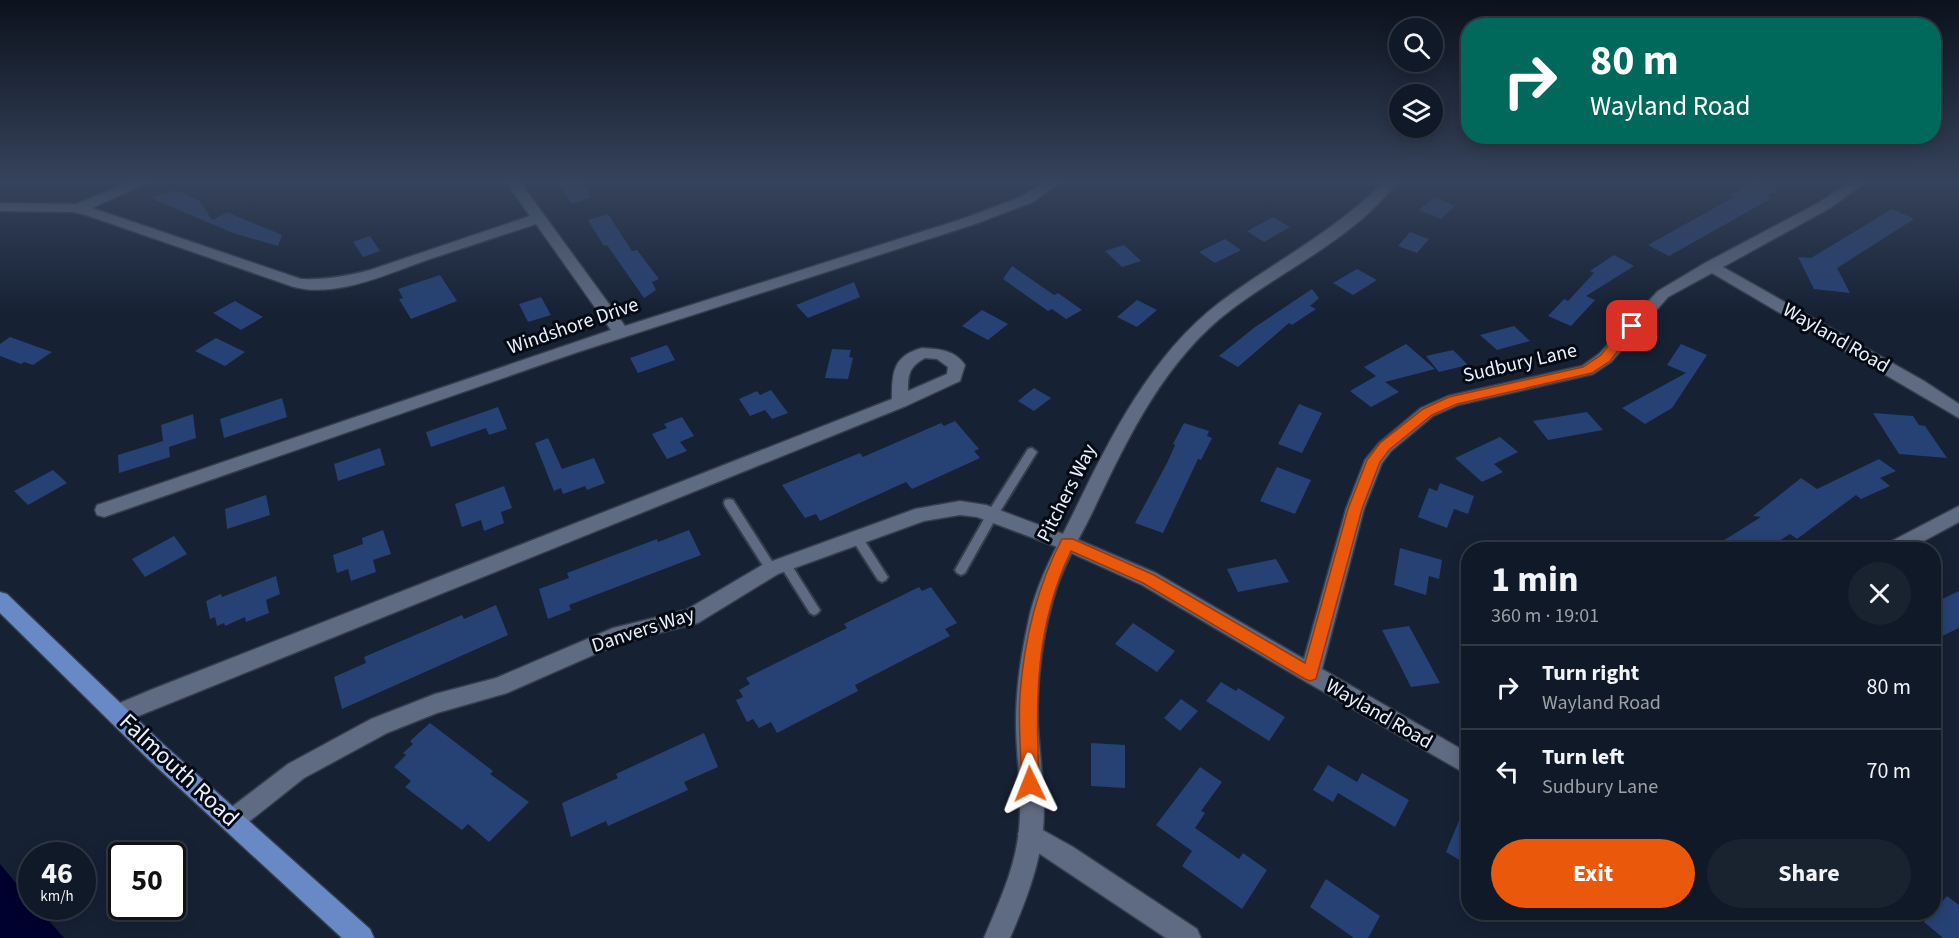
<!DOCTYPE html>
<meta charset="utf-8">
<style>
body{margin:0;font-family:"Source Sans 3",sans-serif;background:#19222f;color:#f1f3f6;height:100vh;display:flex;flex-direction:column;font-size:22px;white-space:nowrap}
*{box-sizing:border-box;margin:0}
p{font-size:20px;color:#9ca0a7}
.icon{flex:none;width:33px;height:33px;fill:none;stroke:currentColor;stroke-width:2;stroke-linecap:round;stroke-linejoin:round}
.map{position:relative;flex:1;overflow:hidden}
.side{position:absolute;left:1461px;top:542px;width:480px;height:378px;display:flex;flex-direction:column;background:#101927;border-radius:24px;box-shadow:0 3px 15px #0003,0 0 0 2px #303844}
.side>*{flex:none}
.guide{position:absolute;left:1461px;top:18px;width:480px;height:126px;border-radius:24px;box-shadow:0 3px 15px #0003,0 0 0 2px #303844;background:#00695c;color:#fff;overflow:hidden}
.controls{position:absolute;left:1389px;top:18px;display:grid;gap:12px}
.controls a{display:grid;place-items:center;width:54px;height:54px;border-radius:50%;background:#101927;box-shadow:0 3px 15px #0003,0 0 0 2px #303844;font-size:30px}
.speed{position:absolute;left:18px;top:842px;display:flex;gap:12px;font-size:30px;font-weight:700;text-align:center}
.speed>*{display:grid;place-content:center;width:78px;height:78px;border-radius:50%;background:#101927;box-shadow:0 3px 15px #0003,0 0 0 2px #303844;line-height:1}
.speed small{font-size:15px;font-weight:400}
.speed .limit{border:3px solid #111;border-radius:9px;background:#fff;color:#111}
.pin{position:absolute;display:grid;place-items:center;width:51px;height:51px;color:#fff;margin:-26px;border-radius:12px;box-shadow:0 3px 9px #0006}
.me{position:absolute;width:66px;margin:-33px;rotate:358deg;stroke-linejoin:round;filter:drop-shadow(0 0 4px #0008)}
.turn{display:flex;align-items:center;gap:21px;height:126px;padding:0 30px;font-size:27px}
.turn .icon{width:78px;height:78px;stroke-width:2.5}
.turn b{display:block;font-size:42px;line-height:51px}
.round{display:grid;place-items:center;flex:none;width:63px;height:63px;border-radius:32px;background:#19222f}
.headline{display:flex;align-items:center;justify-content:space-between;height:102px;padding:0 30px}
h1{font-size:36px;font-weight:700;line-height:45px}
.primary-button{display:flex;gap:12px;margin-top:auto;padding:12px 30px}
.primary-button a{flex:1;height:69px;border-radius:36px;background:#ea580c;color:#fff;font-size:24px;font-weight:700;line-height:69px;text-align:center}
.primary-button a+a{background:#19222f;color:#f1f3f6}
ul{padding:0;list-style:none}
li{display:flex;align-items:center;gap:18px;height:84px;padding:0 30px;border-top:2px solid #303844}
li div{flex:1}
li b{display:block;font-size:22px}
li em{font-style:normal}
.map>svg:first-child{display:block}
.water{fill:#00012e}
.building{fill:#264174}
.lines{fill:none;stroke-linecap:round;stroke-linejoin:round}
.lane-casing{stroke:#363d4d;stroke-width:4}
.street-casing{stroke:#363d4d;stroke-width:3}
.secondary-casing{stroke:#363d4d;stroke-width:3}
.primary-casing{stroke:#363d4d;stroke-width:3}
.lane{fill:#5e6b82;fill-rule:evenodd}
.street{fill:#5e6b82;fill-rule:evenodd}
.secondary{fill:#5e6b82;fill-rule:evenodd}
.primary{fill:#6889c6;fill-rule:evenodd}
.route{fill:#ea580c;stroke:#983908;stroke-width:1.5}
.labels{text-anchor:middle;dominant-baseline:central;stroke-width:6;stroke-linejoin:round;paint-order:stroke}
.street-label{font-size:20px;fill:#e9f0fe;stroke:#060a13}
.near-street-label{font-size:24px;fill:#e9f0fe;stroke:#060a13}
</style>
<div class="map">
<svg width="1959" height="938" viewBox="0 0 1959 938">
<rect width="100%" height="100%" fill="#162134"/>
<path class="water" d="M0 864 31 901 32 906H36L64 938H0Z"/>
<g class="building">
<path d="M558 182H582L591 198 571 204Z"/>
<path d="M1755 182H1761L1778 190 1767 196 1772 198 1669 256 1648 245 1734 197 1730 195Z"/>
<path d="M176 190 199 200 212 220 227 212 282 235 278 246 233 233 151 198Z"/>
<path d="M1434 197 1455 206 1441 219 1419 210Z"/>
<path d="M1892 209 1914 219 1837 268 1850 293 1814 289 1798 257 1811 258Z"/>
<path d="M608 214 632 251 637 250 659 279 652 282 656 290 644 298 607 245 604 246 588 220Z"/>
<path d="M1273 217 1290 227 1264 242 1247 231Z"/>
<path d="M1410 232 1429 239 1417 253 1398 246Z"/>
<path d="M370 236 380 251 363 257 353 242Z"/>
<path d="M1225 239 1241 250 1215 263 1199 252Z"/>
<path d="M1124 245 1141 261 1122 267 1105 251Z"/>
<path d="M1614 255 1634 266 1586 296 1595 300 1571 326 1548 316 1564 299 1568 301 1594 273 1590 271Z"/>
<path d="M1012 266 1054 295 1058 293 1082 310 1066 319 1052 309 1048 311 1003 279Z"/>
<path d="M1357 269 1377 280 1353 295 1333 283Z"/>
<path d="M440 275 457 301 411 319 399 299 403 298 398 289Z"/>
<path d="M854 282 860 297 808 318 796 305Z"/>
<path d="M1312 289 1319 298 1310 306 1316 309 1292 325 1289 323 1238 367 1219 356 1255 327Z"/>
<path d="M541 297 551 315 528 322 519 304Z"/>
<path d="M1137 300 1157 310 1137 327 1117 317Z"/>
<path d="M235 301 263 317 241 330 213 313Z"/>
<path d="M982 310 1008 324 988 340 962 326Z"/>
<path d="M1514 326 1530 341 1497 350 1480 335Z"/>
<path d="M10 337 52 352 33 365 24 362 21 364 0 356V344Z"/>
<path d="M216 338 245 352 225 366 195 351Z"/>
<path d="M1406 344 1435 369 1385 382 1399 392 1371 407 1350 391 1376 376 1364 367Z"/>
<path d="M1681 344 1707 355 1672 408 1645 424 1622 408 1686 373 1667 365Z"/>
<path d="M667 345 675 360 638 373 630 358Z"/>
<path d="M832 349 851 350 849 357 853 358 848 379 825 378Z"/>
<path d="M1453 350 1468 365 1439 372 1426 356Z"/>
<path d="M1034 388 1051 398 1034 411 1018 401Z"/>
<path d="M771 390 788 413 772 419 765 410 750 416 739 399 757 391 760 395Z"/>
<path d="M282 398 287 417 224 438 220 419Z"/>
<path d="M1299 404 1322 413 1302 453 1278 444Z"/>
<path d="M498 407 507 429 489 435 486 428 431 447 426 432Z"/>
<path d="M1587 412 1603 430 1548 440 1533 421Z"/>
<path d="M1873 413 1913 416 1919 425 1925 426 1947 458 1899 454Z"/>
<path d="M193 414 196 438 169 447 170 457 119 473 118 455 163 441 161 425Z"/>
<path d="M682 417 694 436 680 442 687 451 667 459 652 434 667 428 664 424Z"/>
<path d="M955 421 979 449 974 451 980 458 912 489 906 482 820 521 816 514 805 518 782 485 860 453 863 457 941 423 944 426Z"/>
<path d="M1184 423 1209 431 1207 436 1212 438 1201 460 1198 459 1163 533 1135 523 1168 461 1175 445 1173 444Z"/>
<path d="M1500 437 1518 452 1494 464 1503 472 1482 482 1455 458Z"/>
<path d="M548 438 562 469 594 458 605 483 587 490 585 486 563 494 561 488 554 491 535 443Z"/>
<path d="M380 448 385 465 338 481 334 464Z"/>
<path d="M1879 459 1896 471 1880 478 1890 486 1861 499 1856 495 1797 539 1790 534 1767 549H1710L1761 517 1753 516 1801 478 1817 489Z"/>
<path d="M1277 467 1311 480 1295 514 1260 501Z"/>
<path d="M53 470 67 483 28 505 14 491Z"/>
<path d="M1440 483 1474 496 1468 514 1454 509 1447 528 1418 517 1429 488 1437 491Z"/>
<path d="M504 486 512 508 501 512 504 523 484 531 481 520 462 527 455 504Z"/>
<path d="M266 495 270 515 227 529 225 509Z"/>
<path d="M383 530 391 554 373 560 376 572 351 581 348 569 337 573 333 555 363 544 362 538Z"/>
<path d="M689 530 701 555 569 605 571 610 548 619 539 589 569 578 567 573 657 539 658 542Z"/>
<path d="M174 536 187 554 145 577 132 559Z"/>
<path d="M1400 548 1442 560 1439 579 1429 576 1426 595 1394 585Z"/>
<path d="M1276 559 1289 582 1238 592 1227 569Z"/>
<path d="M276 576 280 594 266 600 269 613 246 622 245 617 225 626 224 623 217 626 215 617 210 619 206 601 221 594 222 597Z"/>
<path d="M919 587 922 591 931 587 957 623 945 629 950 636 855 685 858 691 777 733 771 722 759 728 753 719 747 722 736 700 743 697 739 690 750 684 746 678 847 628 844 624Z"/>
<path d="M1959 591V628L1934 640V603Z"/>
<path d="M496 605 508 635 342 709 334 677 366 663 364 657 462 615 464 619Z"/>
<path d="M1133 623 1175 651 1157 672 1115 644Z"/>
<path d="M1409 626 1440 683 1411 687 1382 630Z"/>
<path d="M1221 682 1236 691 1238 688 1285 717 1269 741 1206 701Z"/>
<path d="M1181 699 1198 711 1180 731 1164 718Z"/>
<path d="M430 723 493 771 490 774 529 802 489 842 468 824 462 830 405 787 411 781 394 767 406 755 403 753 413 744 410 741Z"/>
<path d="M704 733 718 767 684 782 688 790 608 826 606 821 571 837 562 803 618 778 616 774Z"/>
<path d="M1091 743 1125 745V788L1091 786Z"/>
<path d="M1328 765 1357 782 1362 773 1409 800 1395 827 1338 793 1333 802 1313 790Z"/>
<path d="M1200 767 1222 782 1201 811 1205 813 1195 828 1239 859 1243 853 1267 870 1242 909 1182 866 1192 851 1156 825Z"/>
<path d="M1468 799V865L1446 852Z"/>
<path d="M1326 879 1380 916 1368 938H1354L1310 907Z"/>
<path d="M1947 896 1959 905V938H1943L1924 922Z"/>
</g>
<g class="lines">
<defs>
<g id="lane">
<path d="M1032 448 1037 452 996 518 965 573 961 575 957 573 955 570 988 512 1028 449Z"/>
<path d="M729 499 733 500 775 566 777 569 775 572 771 574 767 572 725 506 724 503 725 500Z"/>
<path d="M857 534 861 535 886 574 888 577 886 580 882 582 878 580 853 541 851 538 853 535Z"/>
<path d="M785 560 789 561 818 607 820 610 818 613 814 615 810 613 781 567 779 564 781 561Z"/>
</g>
<g id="street">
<path d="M130 182H149L92 208 301 279C325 280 347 276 370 270L530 216 506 182H520L625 326 965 218 1023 196 1044 182H1060L1033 202 975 224 575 353 104 517 97 515 95 510 97 505 611 330 536 224C500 236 463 248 427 260 387 274 337 298 294 287L86 215 73 212 0 211V203L76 204Z"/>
<path d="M1850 182H1866L1830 208 1723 267 1924 381 1959 404V418L1712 273 1668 297 1611 362 1593 374 1458 405 1433 416 1391 451 1382 463 1364 509 1322 669 1468 753V775L1303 680 1142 585 1060 548 977 517 960 515 924 521 778 574 698 623 623 642 507 693 437 713 387 733 304 778 241 828 233 831 225 828 221 820 225 812 288 764 371 719 435 694 496 678 613 628 686 610 764 564 915 509 960 501 986 505 1074 538 1156 573 1304 659 1346 509 1365 460 1379 443 1421 408 1448 396 1582 366 1599 354 1658 291 1705 263 1820 202Z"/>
<path d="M922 348C939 349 955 350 965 365L960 381 906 406 126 721 118 724 110 721 107 714 110 707 153 689 892 399C892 372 893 356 922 348ZM925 358 937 359 948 367 947 374 908 391C908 374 909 367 925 358Z"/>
<path d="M1959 506V522L1909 549H1883L1886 544Z"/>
<path d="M1030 823 1073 847 1197 929 1201 938H1166L1022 842 1018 834 1022 826Z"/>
</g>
<path id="secondary" d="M1383 182H1397C1355 238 1286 268 1232 309 1165 359 1127 439 1092 513 1080 537 1066 561 1057 587 1043 629 1036 681 1038 726 1040 760 1046 795 1043 830 1039 868 1025 903 1010 938H984C999 902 1015 869 1019 830 1023 794 1016 758 1016 722 1016 688 1021 655 1028 623 1036 583 1055 550 1073 514 1110 438 1150 356 1219 303 1273 262 1335 232 1383 182Z"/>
<path id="primary" d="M0 592 7 594 164 745 370 929 374 938H342L148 759 0 613Z"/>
</defs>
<use href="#lane" class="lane-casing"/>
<use href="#street" class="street-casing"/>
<use href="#secondary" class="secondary-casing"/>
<use href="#primary" class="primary-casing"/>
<use href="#lane" class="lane"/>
<use href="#street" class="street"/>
<use href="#secondary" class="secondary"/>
<use href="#primary" class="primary"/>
</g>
<linearGradient id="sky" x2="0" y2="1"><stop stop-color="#0c121d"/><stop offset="0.58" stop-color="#36435c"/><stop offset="1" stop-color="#36435c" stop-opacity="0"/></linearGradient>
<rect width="1959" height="313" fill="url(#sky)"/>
<path class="route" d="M1632 322 1636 323V328L1610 361 1592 373 1457 404 1432 415 1389 450 1380 462 1362 509 1316 679 1310 681 1305 679 1143 583 1071 551C1034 628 1036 700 1039 784L1037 789 1030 792 1024 789 1022 784C1021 754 1018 724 1020 695 1024 640 1037 587 1062 539H1073L1154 575 1305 663 1348 509 1367 460 1380 443 1423 409 1449 397 1583 367 1601 355 1627 323Z"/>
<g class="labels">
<g class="street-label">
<text transform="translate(573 326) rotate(-19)">Windshore Drive</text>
<text transform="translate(1836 338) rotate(30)">Wayland Road</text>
<text transform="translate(1520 363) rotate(-13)">Sudbury Lane</text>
<text transform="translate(1067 493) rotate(-63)">Pitchers Way</text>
<text transform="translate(643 630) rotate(-18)">Danvers Way</text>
<text transform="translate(1379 714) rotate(30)">Wayland Road</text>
</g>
<g class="near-street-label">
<text transform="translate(179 770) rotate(43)">Falmouth Road</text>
</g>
</g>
</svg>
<div class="controls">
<a><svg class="icon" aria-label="search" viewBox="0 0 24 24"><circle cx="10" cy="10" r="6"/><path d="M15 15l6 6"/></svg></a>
<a><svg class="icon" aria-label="layers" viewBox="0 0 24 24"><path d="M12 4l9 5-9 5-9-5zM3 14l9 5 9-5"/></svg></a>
</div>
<div class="speed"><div>46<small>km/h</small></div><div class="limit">50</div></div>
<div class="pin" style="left:1632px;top:326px;background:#d93025"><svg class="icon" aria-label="arrive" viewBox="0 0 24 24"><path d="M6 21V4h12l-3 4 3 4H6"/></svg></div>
<svg class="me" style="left:1030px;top:784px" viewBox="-20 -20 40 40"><path d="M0-17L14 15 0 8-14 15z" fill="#ea580c" stroke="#fff" stroke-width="4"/></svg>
<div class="guide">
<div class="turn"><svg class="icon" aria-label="right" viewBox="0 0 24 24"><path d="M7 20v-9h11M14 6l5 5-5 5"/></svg><div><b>80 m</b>Wayland Road</div></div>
</div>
<section class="side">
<div class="headline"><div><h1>1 min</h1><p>360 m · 19:01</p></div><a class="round"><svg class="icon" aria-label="close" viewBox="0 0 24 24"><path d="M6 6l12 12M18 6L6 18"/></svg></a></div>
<ul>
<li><svg class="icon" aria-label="right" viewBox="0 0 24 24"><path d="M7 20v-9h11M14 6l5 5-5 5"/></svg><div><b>Turn right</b><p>Wayland Road</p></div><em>80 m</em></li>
<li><svg class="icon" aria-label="left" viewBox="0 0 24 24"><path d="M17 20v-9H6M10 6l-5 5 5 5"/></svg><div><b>Turn left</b><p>Sudbury Lane</p></div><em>70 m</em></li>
</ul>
<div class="primary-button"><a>Exit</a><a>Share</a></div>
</section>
</div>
